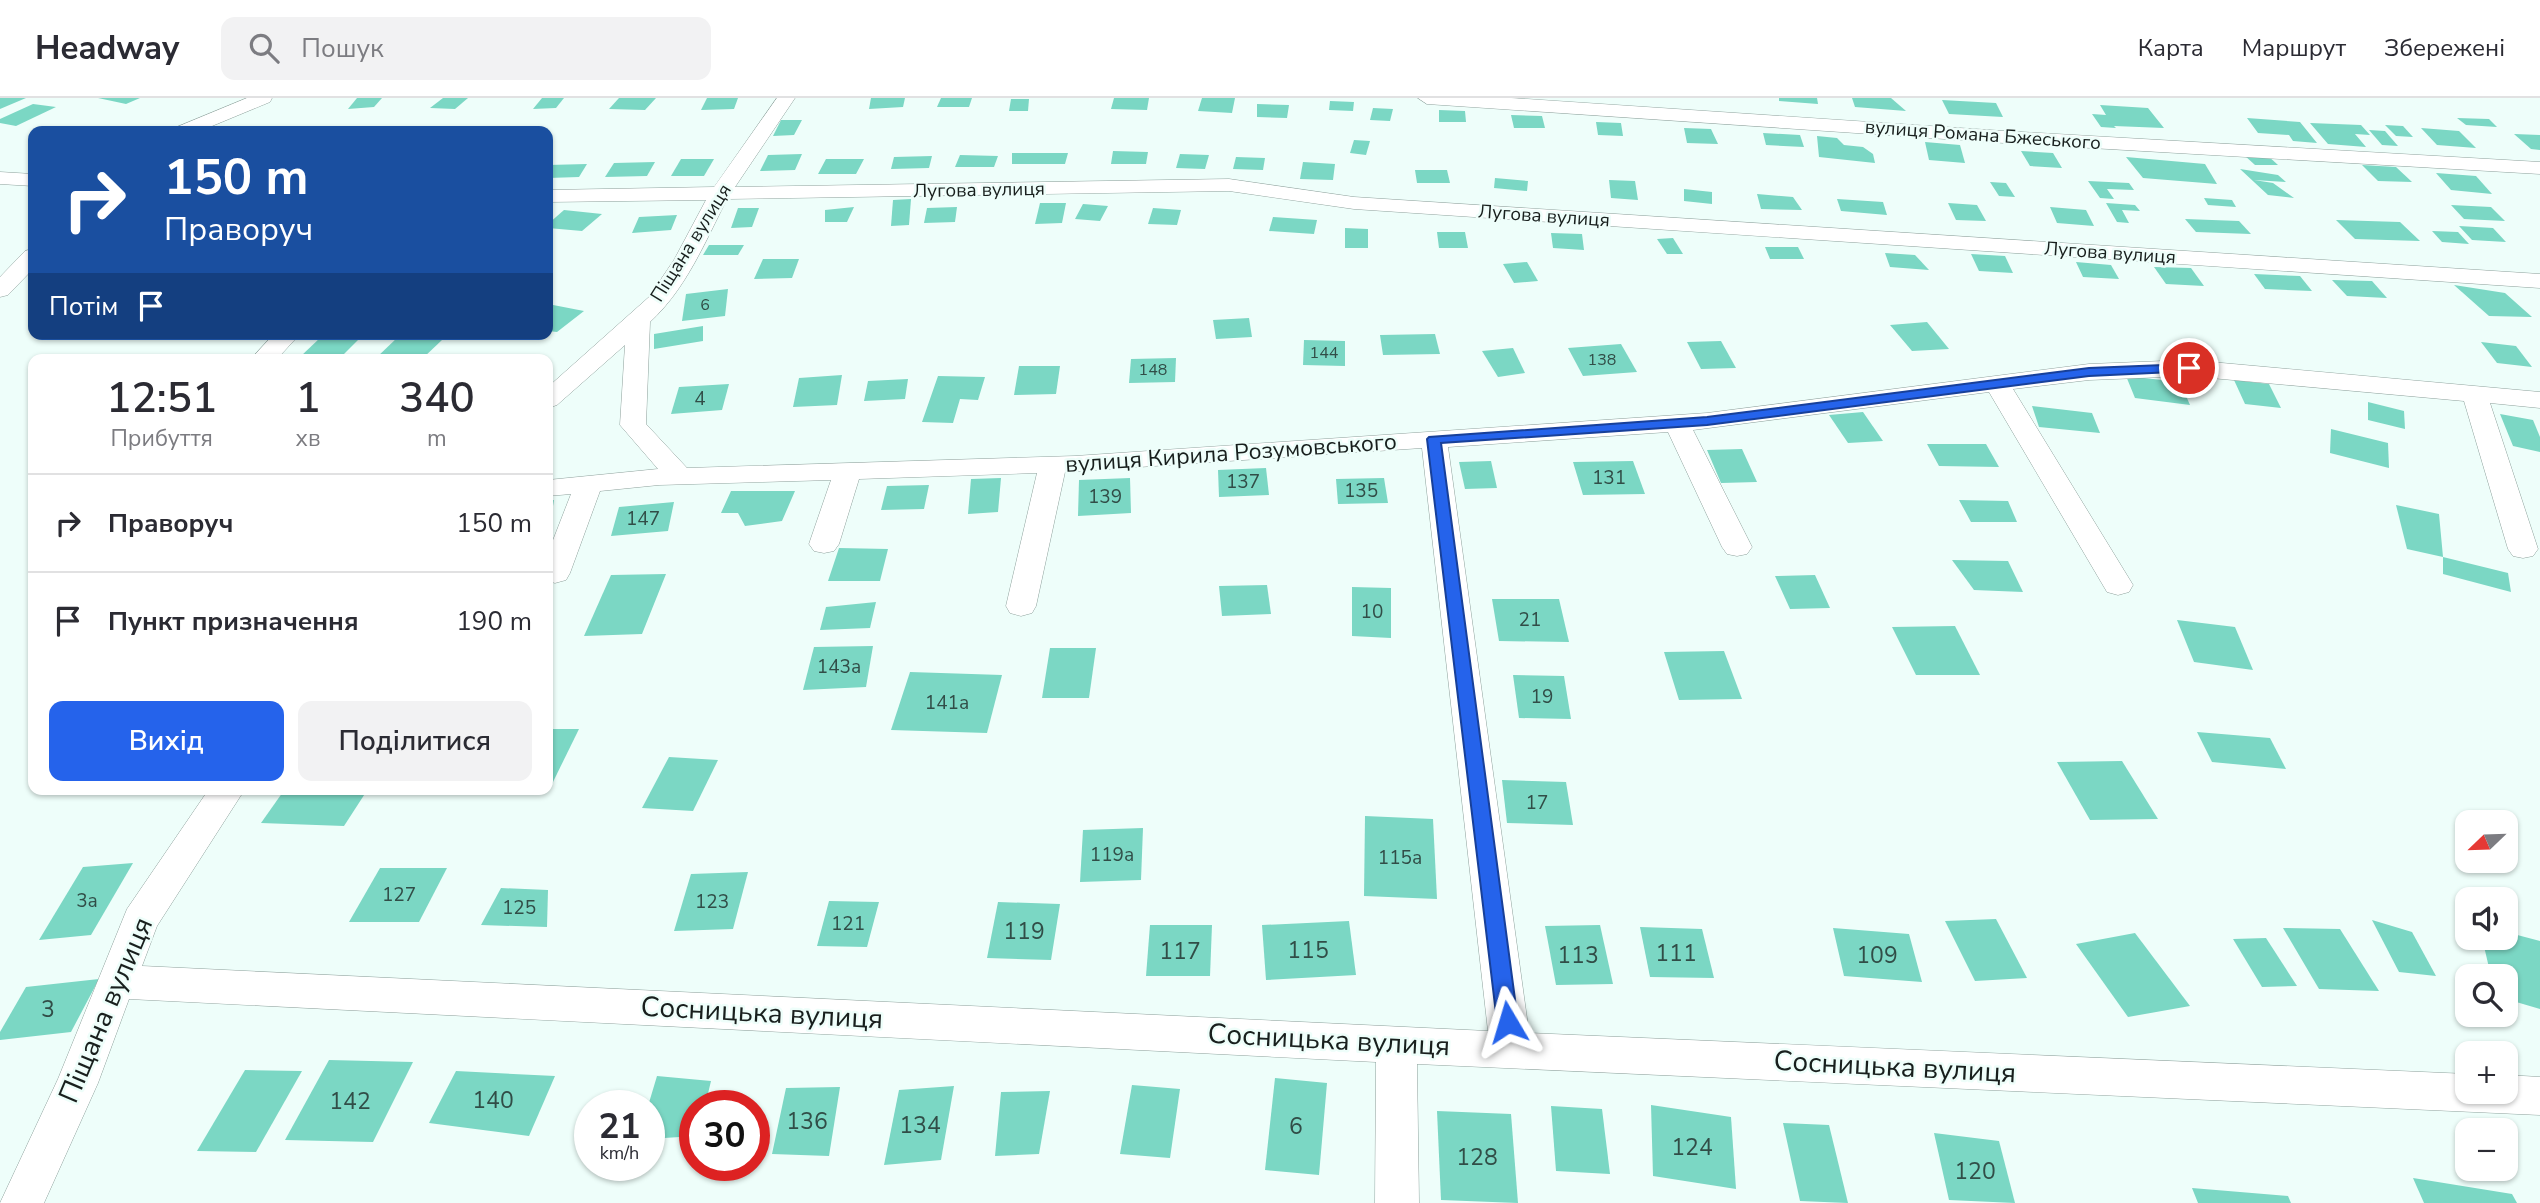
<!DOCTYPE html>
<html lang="uk">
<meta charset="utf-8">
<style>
body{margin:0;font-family:"Nunito Sans",sans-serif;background:#f2f2f3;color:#2b2b33;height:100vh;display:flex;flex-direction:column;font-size:26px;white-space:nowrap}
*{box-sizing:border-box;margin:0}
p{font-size:23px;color:#7c7c81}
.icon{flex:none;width:38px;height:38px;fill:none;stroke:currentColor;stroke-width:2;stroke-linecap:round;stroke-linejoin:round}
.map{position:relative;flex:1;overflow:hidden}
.details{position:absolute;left:28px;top:256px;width:525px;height:441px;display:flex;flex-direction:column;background:#fff;border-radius:14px;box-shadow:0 2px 5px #0004}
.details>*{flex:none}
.top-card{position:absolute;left:28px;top:28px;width:525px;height:214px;border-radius:14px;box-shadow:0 2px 5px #0004;background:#1a4fa0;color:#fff;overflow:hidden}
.needle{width:46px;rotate:247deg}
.controls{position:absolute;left:2455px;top:712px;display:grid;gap:14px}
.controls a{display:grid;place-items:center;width:63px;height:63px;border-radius:14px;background:#fff;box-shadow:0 2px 5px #0004;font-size:35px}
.speed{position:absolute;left:574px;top:992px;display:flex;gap:14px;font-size:35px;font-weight:700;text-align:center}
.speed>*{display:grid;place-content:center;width:91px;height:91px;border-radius:50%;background:#fff;box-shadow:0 2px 5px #0004;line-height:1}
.speed small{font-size:18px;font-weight:400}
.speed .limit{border:10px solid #d22;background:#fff;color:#111}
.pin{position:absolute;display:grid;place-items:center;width:60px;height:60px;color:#fff;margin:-30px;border:4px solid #fff;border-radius:50%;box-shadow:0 2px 7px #0007}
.me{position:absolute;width:77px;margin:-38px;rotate:353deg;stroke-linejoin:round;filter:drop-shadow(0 0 5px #0008)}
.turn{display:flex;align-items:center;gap:24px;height:147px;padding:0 21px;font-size:32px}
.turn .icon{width:91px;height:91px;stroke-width:2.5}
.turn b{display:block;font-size:49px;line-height:60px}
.then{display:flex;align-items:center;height:66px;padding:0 21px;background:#0003;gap:14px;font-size:26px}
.eta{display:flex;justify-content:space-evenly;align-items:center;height:119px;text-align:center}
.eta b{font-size:42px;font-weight:600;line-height:49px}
.primary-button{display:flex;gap:14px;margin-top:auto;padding:14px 21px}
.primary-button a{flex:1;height:80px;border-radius:14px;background:#2563eb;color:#fff;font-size:28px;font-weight:600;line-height:80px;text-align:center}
.primary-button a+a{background:#f2f2f3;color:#2b2b33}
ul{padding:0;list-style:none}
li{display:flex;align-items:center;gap:21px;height:98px;padding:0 21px;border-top:2px solid #e1e1e2}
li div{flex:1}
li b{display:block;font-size:26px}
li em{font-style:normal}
header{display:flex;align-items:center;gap:42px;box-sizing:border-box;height:98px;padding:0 35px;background:#fff;border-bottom:2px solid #e1e1e2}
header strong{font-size:33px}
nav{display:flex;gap:38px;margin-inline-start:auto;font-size:24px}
.search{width:490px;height:63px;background:#f2f2f3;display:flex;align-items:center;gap:18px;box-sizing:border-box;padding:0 24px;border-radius:14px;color:#7c7c81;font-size:26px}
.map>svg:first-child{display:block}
.building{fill:#7bd7c4}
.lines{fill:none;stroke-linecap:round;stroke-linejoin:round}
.minor-casing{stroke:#8ea19c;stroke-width:1}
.minor{fill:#fff;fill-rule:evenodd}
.route{fill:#2563eb;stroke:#184099;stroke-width:2}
.labels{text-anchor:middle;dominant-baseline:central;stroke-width:5;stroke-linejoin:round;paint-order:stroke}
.far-number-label{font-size:16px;fill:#314d47}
.far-street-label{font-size:19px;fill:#181f1d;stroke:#eefefa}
.number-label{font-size:19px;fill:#314d47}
.street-label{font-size:23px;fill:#181f1d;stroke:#eefefa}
.near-number-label{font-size:23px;fill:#314d47}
.near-street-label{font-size:28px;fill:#181f1d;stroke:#eefefa}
</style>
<header>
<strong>Headway</strong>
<div class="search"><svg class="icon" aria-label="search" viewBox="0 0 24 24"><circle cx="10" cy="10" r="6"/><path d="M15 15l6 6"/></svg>Пошук</div>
<nav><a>Карта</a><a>Маршрут</a><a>Збережені</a></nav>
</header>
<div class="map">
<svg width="2540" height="1105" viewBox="0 0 2540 1105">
<rect width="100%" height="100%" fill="#eefefa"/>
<g class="building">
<path d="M0 0H26L0 11Z"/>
<path d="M98 0H140L126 6Z"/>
<path d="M357 0H382L374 9 348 11Z"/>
<path d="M443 0H468L455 11 430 10Z"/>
<path d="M542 0H564L556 10 533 11Z"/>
<path d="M619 0H656L645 12 609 11Z"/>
<path d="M707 0H738L734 11 701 12Z"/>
<path d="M871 0H905L903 9 869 11Z"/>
<path d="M941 0H972L969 9H937Z"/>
<path d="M1114 0H1149L1147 12 1111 11Z"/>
<path d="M1202 0H1235L1232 15 1198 13Z"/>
<path d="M1779 0H1817L1818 6 1779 3Z"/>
<path d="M1852 0H1891L1906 13 1855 9Z"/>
<path d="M1011 1H1029L1028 13H1009Z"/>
<path d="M1942 2 1996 5 2003 19 1949 16Z"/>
<path d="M1330 3 1354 4 1353 13 1329 12Z"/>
<path d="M33 6 56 9 16 28 0 25V21Z"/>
<path d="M1257 6 1289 7 1287 20 1257 19Z"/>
<path d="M2100 7 2148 10 2164 30 2114 28 2116 30 2101 29 2092 16 2106 17Z"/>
<path d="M1373 10 1393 11 1390 23 1370 22Z"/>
<path d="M1439 12 1465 13 1466 24H1439Z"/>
<path d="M1511 17 1542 18 1545 30H1514Z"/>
<path d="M2247 20 2300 24 2317 45 2293 43 2289 37 2258 35Z"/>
<path d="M2457 20 2489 21 2497 29 2466 27Z"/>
<path d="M781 22H802L794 37 773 38Z"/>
<path d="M1596 24 1621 25 1623 38 1598 37Z"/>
<path d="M2310 25 2361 27 2370 37 2355 36 2366 49 2328 46Z"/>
<path d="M2385 27 2403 28 2413 39 2396 38Z"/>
<path d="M1684 30 1711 31 1718 46 1687 45Z"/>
<path d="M2421 30 2459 33 2476 50 2437 47Z"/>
<path d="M2369 32 2385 33 2398 48 2382 47Z"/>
<path d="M1763 35 1800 37 1804 49 1766 47Z"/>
<path d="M2514 36 2540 37V52L2531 51Z"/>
<path d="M1817 38 1837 40 1844 47 1863 49 1873 56 1875 65 1819 59Z"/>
<path d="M1354 42 1370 43 1366 57 1350 55Z"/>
<path d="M1925 44 1960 47 1965 65 1929 62Z"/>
<path d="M1113 53 1148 54 1146 66H1111Z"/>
<path d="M2021 53 2053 55 2062 70 2030 68Z"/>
<path d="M1012 55H1068L1065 66H1012Z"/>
<path d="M802 56 795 72 760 73 768 57Z"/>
<path d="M1180 56 1209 57 1205 71 1176 70Z"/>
<path d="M960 57 998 58 994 69H955Z"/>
<path d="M2244 57H2267L2278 67H2255Z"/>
<path d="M932 58 929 70 891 71 894 59Z"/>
<path d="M1236 59 1265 60 1263 72 1233 71Z"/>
<path d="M2126 59 2205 66 2217 86 2143 80Z"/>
<path d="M681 61H714L704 78H671Z"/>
<path d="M826 61H864L856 76H818Z"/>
<path d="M655 64 647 78 605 79 614 65Z"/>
<path d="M1303 64 1335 66 1333 82 1300 81Z"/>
<path d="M587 66 579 79 548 80V67Z"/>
<path d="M2362 67 2396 69 2412 84 2378 83Z"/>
<path d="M2240 71 2278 77 2286 84 2254 82 2273 85 2294 100 2268 97Z"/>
<path d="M1415 72H1447L1450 85H1417Z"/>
<path d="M2436 75 2476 78 2492 96 2451 92Z"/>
<path d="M1495 80 1528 83 1527 93 1494 90Z"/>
<path d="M1609 82 1635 83 1638 102 1611 100Z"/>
<path d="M2088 83 2129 85 2134 92 2107 91 2114 101 2100 100Z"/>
<path d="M1990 84 2006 85 2015 99 1999 98Z"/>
<path d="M1684 91 1712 94V106L1684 103Z"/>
<path d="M1757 96 1793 99 1802 112 1761 111Z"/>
<path d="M2204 100 2232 102 2236 109 2208 107Z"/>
<path d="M911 101 909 127 891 128 893 102Z"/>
<path d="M1837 101 1883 104 1887 117 1841 113Z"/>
<path d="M1040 105H1066L1062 125 1035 126Z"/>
<path d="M1948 105 1977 107 1986 123 1956 122Z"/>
<path d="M2106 105 2135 107 2140 113 2122 112 2129 125 2117 124Z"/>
<path d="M1083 106 1108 108 1100 123 1075 121Z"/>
<path d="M2451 107 2491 109 2505 123 2464 121Z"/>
<path d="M854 109 847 124H825V112Z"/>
<path d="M957 109 955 124 924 125 927 110Z"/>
<path d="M2050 109 2086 112 2094 128 2057 125Z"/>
<path d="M738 110H759L752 129 731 130Z"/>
<path d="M1153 110 1181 112 1177 127 1148 126Z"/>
<path d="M564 112 602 116 582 133 548 130V126Z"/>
<path d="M677 117 671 132 632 135 639 119Z"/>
<path d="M1273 119 1317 122 1314 136 1269 133Z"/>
<path d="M2185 121 2239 123 2251 136 2196 134Z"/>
<path d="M2336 122 2400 124 2420 143 2355 141Z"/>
<path d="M2459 128 2493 130 2506 144 2472 142Z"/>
<path d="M1345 130 1368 131V150H1345Z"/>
<path d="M2432 133 2458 134 2469 146 2442 144Z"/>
<path d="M1437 134H1465L1468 150H1439Z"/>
<path d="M1551 135 1582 136 1584 152 1553 150Z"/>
<path d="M1673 140 1683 156H1667L1657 141Z"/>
<path d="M709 147H744L738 157H703Z"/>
<path d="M1765 149H1798L1804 161H1770Z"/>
<path d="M1885 155 1915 157 1929 172 1890 169Z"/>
<path d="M1971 156 2005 158 2013 175 1979 173Z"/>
<path d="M763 161H799L792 180 754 181Z"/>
<path d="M1527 164 1538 183 1514 185 1503 166Z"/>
<path d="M2076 164 2111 167 2119 181 2083 179Z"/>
<path d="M2154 169 2191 170 2204 188 2166 186Z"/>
<path d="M2254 176 2300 178 2312 193 2265 191Z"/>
<path d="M2332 182 2372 183 2387 200 2347 198Z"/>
<path d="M2454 187 2505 195 2532 219 2489 218Z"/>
<path d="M728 191 725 218 682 223 686 196Z"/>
<path d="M548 206 584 213 557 234 548 233Z"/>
<path d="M1249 220 1252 239 1216 241 1213 222Z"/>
<path d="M1927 224 1949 251 1912 253 1890 227Z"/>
<path d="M703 228V243L654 251V236Z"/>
<path d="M1435 236 1440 256 1383 257 1380 237Z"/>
<path d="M399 238 442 242 422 261H375Z"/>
<path d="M321 239 359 241 340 260 301 258Z"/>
<path d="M1304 242 1345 243V268L1303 267Z"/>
<path d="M1721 243 1736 270 1701 271 1687 244Z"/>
<path d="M2481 244 2516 248 2532 269 2497 265Z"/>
<path d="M1621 246 1637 274 1583 278 1568 250Z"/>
<path d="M1513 250 1525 275 1498 279 1482 253Z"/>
<path d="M1176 260 1175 284 1129 285 1131 261Z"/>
<path d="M1019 268H1060L1056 296 1014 297Z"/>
<path d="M842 277 837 307 793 309 799 280Z"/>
<path d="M938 278 985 279 978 302 960 301 953 325 922 324Z"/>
<path d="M2126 278 2180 284 2190 307 2135 300Z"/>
<path d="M908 281 905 301 864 303 868 283Z"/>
<path d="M2234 282 2269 286 2281 310 2245 306Z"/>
<path d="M729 286 722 312 671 316 679 289Z"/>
<path d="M2368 304 2404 313 2405 331 2368 322Z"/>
<path d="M2032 308 2092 315 2100 335 2039 329Z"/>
<path d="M1863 314 1883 343 1848 345 1829 317Z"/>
<path d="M2500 316 2533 322 2540 339V354L2513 348Z"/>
<path d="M2331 331 2388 345 2389 370 2330 355Z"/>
<path d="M1927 346H1986L1999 369 1939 368Z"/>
<path d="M1742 351 1757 384 1721 385 1707 352Z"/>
<path d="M1491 363 1497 390 1465 391 1459 364Z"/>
<path d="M1633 363 1645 396 1583 397 1573 364Z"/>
<path d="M1266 370 1269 397 1219 399 1218 372Z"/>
<path d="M1001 380 998 414 968 416 971 381Z"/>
<path d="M1130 380 1131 415 1078 418 1079 382Z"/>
<path d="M1384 380 1388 405 1338 406 1336 381Z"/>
<path d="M929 387 924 411 881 412 887 388Z"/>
<path d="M731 393H795L782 423 745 428 738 415H721Z"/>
<path d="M554 402 549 433H548V403Z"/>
<path d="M1959 402 2008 403 2017 424H1971Z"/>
<path d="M674 404 668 433 611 438 619 409Z"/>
<path d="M2396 407 2439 416 2443 459 2407 451Z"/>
<path d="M839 450 888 451 880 483H828Z"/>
<path d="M2443 459 2508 475 2511 494 2443 476Z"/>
<path d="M1952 462 2008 463 2023 494 1974 492Z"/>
<path d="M666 476 642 536 584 538 611 477Z"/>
<path d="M1815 477 1830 510 1790 511 1775 478Z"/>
<path d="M1267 487 1271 516 1222 518 1219 488Z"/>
<path d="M1352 489 1391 490V540L1352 538Z"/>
<path d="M1492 501H1559L1569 544 1499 543Z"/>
<path d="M876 504 870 530 820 532 826 509Z"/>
<path d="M2177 522 2235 529 2253 572 2194 564Z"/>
<path d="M1955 528 1980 577H1916L1892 529Z"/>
<path d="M873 548 866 589 803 592 814 549Z"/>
<path d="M1050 550H1096L1089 600H1042Z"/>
<path d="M1724 553 1742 601 1679 602 1664 554Z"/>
<path d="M910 574 1002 577 987 635 891 632Z"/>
<path d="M1513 577 1564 578 1571 621 1519 620Z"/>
<path d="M548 631H579L552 686H548Z"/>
<path d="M2197 634 2270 640 2286 671 2212 664Z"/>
<path d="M669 659 718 662 693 713 642 710Z"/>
<path d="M2122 663 2158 721 2090 722 2057 664Z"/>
<path d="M1502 682 1566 684 1573 727 1507 725Z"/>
<path d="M285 691H368L344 728 261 725Z"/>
<path d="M1365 718 1433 721 1437 801 1364 798Z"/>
<path d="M1143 730 1141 782 1080 784 1083 732Z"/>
<path d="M133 765 91 837 39 842 83 769Z"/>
<path d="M380 770H447L419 824H349Z"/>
<path d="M748 774 733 831 674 833 691 776Z"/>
<path d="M501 790 548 792 547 829 481 827Z"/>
<path d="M829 803 879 804 867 849 817 848Z"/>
<path d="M998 804 1060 806 1051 862 987 860Z"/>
<path d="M1996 821 2027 880 1975 883 1945 823Z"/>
<path d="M2372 822 2412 834 2436 878 2399 874Z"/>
<path d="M1349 823 1356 877 1266 882 1262 827Z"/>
<path d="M1150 827H1212L1210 878H1146Z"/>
<path d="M1600 827 1613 886 1556 887 1545 828Z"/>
<path d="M1640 829 1702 831 1714 880 1650 879Z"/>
<path d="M1833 830 1909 836 1922 884 1844 878Z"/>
<path d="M2283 830 2340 831 2379 893 2319 891Z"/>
<path d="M2506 834 2540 843V911L2506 901V878H2491L2482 840H2506Z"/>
<path d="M2135 835 2190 908 2128 919 2076 846Z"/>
<path d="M2266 840 2297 888 2262 889 2233 841Z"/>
<path d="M99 881 71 934 0 942V934L26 889Z"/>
<path d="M329 962 413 964 373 1044 285 1042Z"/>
<path d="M245 972 302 973 256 1054 197 1053Z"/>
<path d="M456 973 555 978 529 1038 429 1025Z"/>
<path d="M657 978 711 983 705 1008H695V1038L649 1041 648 1008Z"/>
<path d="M1275 980 1327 985 1319 1077 1265 1072Z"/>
<path d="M1132 987 1180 991 1170 1060 1120 1056Z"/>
<path d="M954 988 941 1062 884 1067 899 992Z"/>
<path d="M840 989 829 1058 772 1056 786 990Z"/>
<path d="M1050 993 1039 1056 995 1058 1001 994Z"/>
<path d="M1651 1007 1731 1019 1736 1091 1653 1078Z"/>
<path d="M1551 1008 1602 1011 1610 1076 1556 1073Z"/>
<path d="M1437 1013 1511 1016 1518 1105 1441 1102Z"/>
<path d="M1783 1025 1829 1027 1848 1105 1800 1103Z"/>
<path d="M1934 1035 1999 1043 2015 1105 1949 1102Z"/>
<path d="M2413 1080 2512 1096 2517 1105H2424Z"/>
<path d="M2192 1090 2288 1098 2291 1105H2198Z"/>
</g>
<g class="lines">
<defs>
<g id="minor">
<path d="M247 0H272L270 4 200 33H174L177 29Z"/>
<path d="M777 0H795L735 89 1229 81 1354 99 2540 176V190L1354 111 1229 93 727 101C705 144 686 191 650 224L646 326 687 370 1075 358 1707 315 2089 266 2189 262 2540 294V310L2490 305 2538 451 2533 458 2523 460 2513 458 2508 451 2464 303 2189 278 2089 282 2013 291 2133 487 2129 494 2118 497 2107 494 1989 294 1693 332 1752 449 1747 456 1737 458 1727 456 1722 449 1668 334 1448 349 1529 935 2468 976V994H2506V977L2540 979V1017L1417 966 1419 1105H1375L1376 964 129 901 98 985 44 1105H0L58 981 127 811 209 691H245L157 828 142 868 1488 933 1422 350 1065 374 1036 508 1032 515 1021 518 1010 515 1006 508 1037 375 859 381 839 446 834 453 824 455 814 453 809 446 831 382 659 387 600 393 570 475 566 482 555 485 548 483V455L571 396 548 398V382L658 371 620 327 625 247 557 307 548 310V289L649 199 674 162 706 102 548 104V92L714 89Z"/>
<path d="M1418 0H1511L2004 33 2540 64V76L2004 45 1427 6Z"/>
<path d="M0 74 33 76V88L0 86Z"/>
<path d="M33 151V171L8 197 0 199V179L25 153Z"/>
<path d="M274 236H300L277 261H251Z"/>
</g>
</defs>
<use href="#minor" class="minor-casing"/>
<use href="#minor" class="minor"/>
</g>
<path class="route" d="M2189 266 2193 268V273L2089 278 1707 327 1441 345 1518 924 1515 931 1508 933 1500 931 1497 924 1427 341 1429 339 1707 319 2089 270Z"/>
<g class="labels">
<g class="far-number-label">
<text x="705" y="207">6</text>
<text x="1324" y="255">144</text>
<text x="1602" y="262">138</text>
<text x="1153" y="272">148</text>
</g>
<g class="far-street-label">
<text transform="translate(1983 37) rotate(4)">вулиця Романа Бжеського</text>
<text transform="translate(979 92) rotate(-1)">Лугова вулиця</text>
<text transform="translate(1544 118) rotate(4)">Лугова вулиця</text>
<text transform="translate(691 145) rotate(-58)">Піщана вулиця</text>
<text transform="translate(2110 155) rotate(4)">Лугова вулиця</text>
</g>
<g class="number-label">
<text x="700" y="301">4</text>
<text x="1609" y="380">131</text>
<text x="1243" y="384">137</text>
<text x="1361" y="393">135</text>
<text x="1105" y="399">139</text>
<text x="643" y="421">147</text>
<text x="1372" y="514">10</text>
<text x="1530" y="522">21</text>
<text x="839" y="569">143а</text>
<text x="1542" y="599">19</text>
<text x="947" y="605">141а</text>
<text x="1537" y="705">17</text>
<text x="1112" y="757">119а</text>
<text x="1400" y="760">115а</text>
<text x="399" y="797">127</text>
<text x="87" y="803">3а</text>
<text x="712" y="804">123</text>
<text x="519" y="810">125</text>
<text x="848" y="826">121</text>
</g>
<g class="street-label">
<text transform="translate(1231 355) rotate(-4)">вулиця Кирила Розумовського</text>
</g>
<g class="near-number-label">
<text x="1024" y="833">119</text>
<text x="1308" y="852">115</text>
<text x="1180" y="853">117</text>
<text x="1676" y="855">111</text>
<text x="1578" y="857">113</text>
<text x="1877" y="857">109</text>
<text x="48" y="911">3</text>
<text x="493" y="1002">140</text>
<text x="350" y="1003">142</text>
<text x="807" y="1023">136</text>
<text x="920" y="1027">134</text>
<text x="1296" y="1028">6</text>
<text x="1692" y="1049">124</text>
<text x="1477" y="1059">128</text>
<text x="1975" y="1073">120</text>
</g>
<g class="near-street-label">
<text transform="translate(106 912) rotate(-67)">Піщана вулиця</text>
<text transform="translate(762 915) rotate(3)">Сосницька вулиця</text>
<text transform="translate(1329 942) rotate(3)">Сосницька вулиця</text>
<text transform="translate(1895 969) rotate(3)">Сосницька вулиця</text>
</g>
</g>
</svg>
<div class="controls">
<a><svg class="needle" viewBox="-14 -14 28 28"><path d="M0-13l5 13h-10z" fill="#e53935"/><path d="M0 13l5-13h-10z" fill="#7c7c81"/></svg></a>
<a><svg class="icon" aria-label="sound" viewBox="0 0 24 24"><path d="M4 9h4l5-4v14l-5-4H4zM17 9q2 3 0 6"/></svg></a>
<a><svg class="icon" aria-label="search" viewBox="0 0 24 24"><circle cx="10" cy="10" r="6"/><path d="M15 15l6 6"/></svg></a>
<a>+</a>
<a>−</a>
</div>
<div class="speed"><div>21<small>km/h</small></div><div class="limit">30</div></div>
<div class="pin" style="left:2189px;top:270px;background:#d93025"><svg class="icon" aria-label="arrive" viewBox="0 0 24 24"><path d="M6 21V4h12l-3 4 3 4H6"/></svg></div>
<svg class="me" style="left:1508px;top:924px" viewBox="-20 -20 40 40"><path d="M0-17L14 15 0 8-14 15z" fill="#2563eb" stroke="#fff" stroke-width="4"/></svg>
<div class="top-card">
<div class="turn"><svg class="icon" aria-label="right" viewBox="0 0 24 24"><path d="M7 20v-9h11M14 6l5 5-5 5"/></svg><div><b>150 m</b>Праворуч</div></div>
<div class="then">Потім<svg class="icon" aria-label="arrive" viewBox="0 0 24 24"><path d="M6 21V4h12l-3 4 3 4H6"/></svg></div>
</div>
<section class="details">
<div class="eta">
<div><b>12:51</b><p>Прибуття</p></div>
<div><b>1</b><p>хв</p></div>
<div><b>340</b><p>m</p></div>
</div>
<ul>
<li><svg class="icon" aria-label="right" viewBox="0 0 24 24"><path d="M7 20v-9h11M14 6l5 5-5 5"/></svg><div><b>Праворуч</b></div><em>150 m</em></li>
<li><svg class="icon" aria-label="arrive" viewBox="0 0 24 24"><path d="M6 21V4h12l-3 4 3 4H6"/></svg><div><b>Пункт призначення</b></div><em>190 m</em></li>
</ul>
<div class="primary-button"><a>Вихід</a><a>Поділитися</a></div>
</section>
</div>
